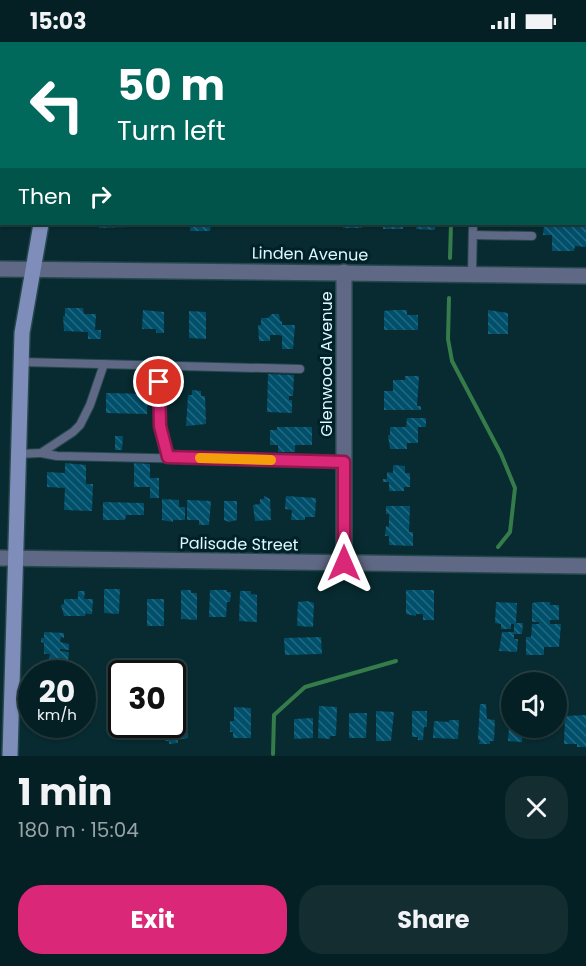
<!DOCTYPE html>
<meta charset="utf-8">
<style>
body{margin:0;font-family:Poppins,sans-serif;background:#132d31;color:#f1f3f6;height:100vh;display:flex;flex-direction:column;font-size:22px;white-space:nowrap}
*{box-sizing:border-box;margin:0}
p{font-size:20px;color:#97a3a6}
.icon{flex:none;width:33px;height:33px;fill:none;stroke:currentColor;stroke-width:2;stroke-linecap:round;stroke-linejoin:round}
.map{position:relative;height:714px;overflow:hidden}
.side{display:flex;flex-direction:column;background:#052024;flex:1}
.side>*{flex:none}
.top-card{position:absolute;left:0px;top:0px;width:586px;height:183px;box-shadow:0 2px 4px #0004,0 0 0 2px #263e41;background:#00695c;color:#fff;overflow:hidden}
.controls{position:absolute;left:501px;top:630px;display:grid;gap:12px}
.controls a{display:grid;place-items:center;width:66px;height:66px;border-radius:50%;background:#052024;box-shadow:0 2px 4px #0004,0 0 0 2px #263e41;font-size:30px}
.speed{position:absolute;left:18px;top:618px;display:flex;gap:12px;font-size:30px;font-weight:700;text-align:center}
.speed>*{display:grid;place-content:center;width:78px;height:78px;border-radius:50%;background:#052024;box-shadow:0 2px 4px #0004,0 0 0 2px #263e41;line-height:1}
.speed small{font-size:15px;font-weight:400}
.speed .limit{border:3px solid #111;border-radius:9px;background:#fff;color:#111}
.pin{position:absolute;display:grid;place-items:center;width:51px;height:51px;color:#fff;margin:-26px;border:3px solid #fff;border-radius:50%;box-shadow:0 2px 6px #0007}
.me{position:absolute;width:66px;margin:-33px;rotate:0deg;stroke-linejoin:round;filter:drop-shadow(0 0 4px #0008)}
.turn{display:flex;align-items:center;gap:21px;height:126px;padding:0 18px;font-size:27px}
.turn .icon{width:78px;height:78px;stroke-width:2.5}
.turn b{display:block;font-size:42px;line-height:51px}
.then{display:flex;align-items:center;height:57px;padding:0 18px;background:#0003;gap:12px;font-size:22px}
.round{display:grid;place-items:center;flex:none;width:63px;height:63px;border-radius:24px;background:#132d31}
.summary{display:flex;align-items:center;justify-content:space-between;height:102px;padding:0 18px}
h1{font-size:36px;font-weight:700;line-height:45px}
.primary-button{display:flex;gap:12px;margin-top:auto;padding:12px 18px}
.primary-button a{flex:1;height:69px;border-radius:24px;background:#db2777;color:#fff;font-size:24px;font-weight:700;line-height:69px;text-align:center}
.primary-button a+a{background:#132d31;color:#f1f3f6}
.status{display:flex;justify-content:space-between;align-items:center;height:42px;padding:0 30px;background:#052024;direction:ltr}
.status svg{height:16px;fill:currentColor}
.map>svg:first-child{display:block}
.park{fill:url(#park-tufts)}
.lines{fill:none;stroke-linecap:round;stroke-linejoin:round}
.stream{stroke:#367c4a;stroke-width:4}
.building{fill:url(#building-back-hatch)}
.lane-casing{stroke:#25484d;stroke-width:10}
.street-casing{stroke:#25484d;stroke-width:18}
.secondary-casing{stroke:#25484d;stroke-width:18}
.lane{stroke:#5f6884;stroke-width:8}
.street{stroke:#5f6884;stroke-width:15}
.secondary{stroke:#7f8dba;stroke-width:15}
.route-casing{stroke:#8e194d;stroke-width:15}
.route{stroke:#db2777;stroke-width:10}
.slow{stroke:#f59e0b;stroke-width:10}
.labels{text-anchor:middle;dominant-baseline:central;stroke-width:6;stroke-linejoin:round;paint-order:stroke}
.street-label{font-size:16px;fill:#ddf9ff;stroke:#002127}
</style>
<div class="status"><b>15:03</b><svg viewBox="0 0 49 12"><path d="M0 12V9h3v3zM5 12V6h3v6zM10 12V3h3v9zM15 12V0h3v12zM26 1h20v11H26zM47 4h2v5h-2z"/></svg></div>
<div class="map">
<svg width="586" height="714" viewBox="0 0 586 714">
<defs>
<pattern id="park-tufts" width="24" height="20" patternUnits="userSpaceOnUse" patternTransform="scale(1.5)"><rect width="24" height="20" fill="#52244e"/><path d="M3 7l-1-3M5 7V3M7 7l1-3M15 17l-1-3M17 17v-4M19 17l1-3" fill="none" stroke="#6a4569"/></pattern>
<pattern id="building-back-hatch" width="6" height="6" patternUnits="userSpaceOnUse" patternTransform="scale(1.5)"><rect width="6" height="6" fill="#004f6b"/><path d="M-1 5l2 2M0 0l6 6M5-1l2 2" fill="none" stroke="#256981"/></pattern>
</defs>
<rect width="100%" height="100%" fill="#072b30"/>
<path class="park" d="M185 0H429L185 2Z"/>
<g class="lines">
<g class="stream">
<path d="M456 2V0"/>
<path d="M450 216 451 182"/>
<path d="M449 256 448 297 452 319 501 412 515 446 510 490 498 505"/>
<path d="M273 712 274 673 305 645 396 619"/>
</g>
</g>
<g class="building">
<path d="M99 182H128V185L99 186Z"/>
<path d="M191 182H211L210 189H190Z"/>
<rect x="343" y="182" width="19" height="4"/>
<rect x="383" y="182" width="20" height="5"/>
<path d="M417 182H435V188L416 187Z"/>
<path d="M544 182H586V205L575 204 574 209H552V193H543Z"/>
<path d="M65 266H83L84 272H96L95 288H101V297H88V290L64 289 63 274H65Z"/>
<path d="M143 268 164 270V291H156V287H142Z"/>
<path d="M394 268H407V273H418V288H384V269Z"/>
<path d="M488 268 508 271V292H488Z"/>
<path d="M189 269 206 270V297L189 296Z"/>
<path d="M272 272H279L280 279H282V283H295L293 307H282V294L279 293H270V299H259L258 283H261V276H268Z"/>
<path d="M268 332 294 333 293 354H289V358H292V371L267 370Z"/>
<path d="M405 334H419L417 364H421V368H384V349H393V338H405Z"/>
<path d="M192 348 201 349V354H205L206 382 186 384 188 353H192Z"/>
<path d="M106 351 148 352 147 372 106 371Z"/>
<path d="M407 376H426V385H418V401H407V407H390L388 393H390V385H406Z"/>
<path d="M277 385H312V403H295V410H278V403H270V388H277Z"/>
<path d="M115 394H123L122 408H115Z"/>
<path d="M65 421 86 423V442H93L92 469 64 468 65 446 47 445V430L65 431Z"/>
<path d="M134 421 150 422V436H159V456H150V445H134Z"/>
<path d="M393 423 405 424V431H410V445H404V449H389V440H383V437H387V430L393 431Z"/>
<path d="M264 454 270 457 271 478 255 479 253 463 260 462V457H264Z"/>
<path d="M286 454 316 456 315 475H305V478H291L292 468 285 467Z"/>
<path d="M162 457 179 458V465H185V478H173V480L162 478Z"/>
<path d="M187 458 211 459 209 483H199V478H187Z"/>
<path d="M224 459H237V478L229 480 224 478Z"/>
<path d="M103 460 144 461V473H126L125 478H103Z"/>
<path d="M386 464H410L409 490H413V504L389 503V494H385L386 484 389 485V472H386Z"/>
<path d="M104 547H120L119 572 104 571Z"/>
<path d="M181 548H191V551H197V578L181 577Z"/>
<path d="M210 548H227V550H231L230 560H227L226 575H209Z"/>
<path d="M406 548H434V578H423V572H416V574L406 572Z"/>
<path d="M78 549H85L84 557H93L92 572H87L86 569 85 574H64L61 563 64 562V557H78Z"/>
<path d="M240 549H251V552L257 553V580L239 579Z"/>
<rect x="147" y="557" width="17" height="27"/>
<path d="M307 559 314 561 313 585 297 584 298 560Z"/>
<path d="M496 560 517 561 516 581H523L522 592H514V597H518L517 610 499 609 502 590H514V582H511V587H501V582L495 581Z"/>
<path d="M539 560H550V563H559V578H550V582H561L559 605H544V613H526V595H531L532 582H539V580H532V561Z"/>
<path d="M44 590 64 591V596L61 595 60 600 69 602V608L60 607V609L69 610 68 619 49 618 50 612H44V601L41 600V596H44Z"/>
<path d="M321 595 322 612 285 613 284 596Z"/>
<path d="M480 662H486L487 677 495 678 494 699H490V702H479L480 698H478Z"/>
<path d="M319 664 337 665 336 694H330V697L318 696Z"/>
<path d="M234 665 251 666V696H233V690H230V679H234Z"/>
<path d="M119 669H122V682H131V691H118Z"/>
<path d="M376 669 394 670 391 699H376Z"/>
<path d="M412 669H427V685H424L423 698H418V695H412Z"/>
<path d="M510 669H512V686H528V695H522V700L508 699Z"/>
<path d="M349 671H367L366 696H349Z"/>
<path d="M586 673V705H577V702H564L565 674Z"/>
<path d="M313 676V696L294 697V677Z"/>
<path d="M449 678H459L458 697 433 696 434 679 449 680Z"/>
<path d="M172 680H182L183 688H187L188 696 178 698V701L169 702V699H165L162 682H172Z"/>
</g>
<g class="lines">
<defs>
<g id="lane">
<path d="M97 2V0"/>
<path d="M477 2V0"/>
<path d="M565 2 567 0"/>
<path d="M473 193 532 194"/>
<path d="M472 232 473 182"/>
<path d="M21 320 300 327"/>
<path d="M159 323 160 384 168 415"/>
<path d="M41 411 57 414 344 420"/>
<path d="M18 412 41 411 73 390 80 383 90 363 104 322"/>
</g>
<g id="street">
<path d="M0 20H2"/>
<path d="M585 130H586"/>
<path d="M0 227 586 234"/>
<path d="M0 516 586 524"/>
<path d="M344 521V230"/>
</g>
<g id="secondary">
<path d="M50 2V0"/>
<path d="M10 714 22 291 41 182"/>
</g>
</defs>
<use href="#lane" class="lane-casing"/>
<use href="#street" class="street-casing"/>
<use href="#secondary" class="secondary-casing"/>
<use href="#lane" class="lane"/>
<use href="#street" class="street"/>
<use href="#secondary" class="secondary"/>
</g>
<g class="lines">
<defs>
<path id="route" d="M159 340 160 384 168 415 344 420V521"/>
</defs>
<use href="#route" class="route-casing"/>
<use href="#route" class="route"/>
<path class="slow" d="M200 416 271 418"/>
</g>
<g class="labels">
<g class="street-label">
<text transform="translate(310 212) rotate(1)">Linden Avenue</text>
<text transform="translate(326 322) rotate(-90)">Glenwood Avenue</text>
<text transform="translate(239 502) rotate(1)">Palisade Street</text>
</g>
</g>
</svg>
<div class="controls">
<a><svg class="icon" aria-label="sound" viewBox="0 0 24 24"><path d="M4 9h4l5-4v14l-5-4H4zM17 9q2 3 0 6"/></svg></a>
</div>
<div class="speed"><div>20<small>km/h</small></div><div class="limit">30</div></div>
<div class="pin" style="left:159px;top:340px;background:#d93025"><svg class="icon" aria-label="arrive" viewBox="0 0 24 24"><path d="M6 21V4h12l-3 4 3 4H6"/></svg></div>
<svg class="me" style="left:344px;top:521px" viewBox="-20 -20 40 40"><path d="M0-17L14 15 0 8-14 15z" fill="#db2777" stroke="#fff" stroke-width="4"/></svg>
<div class="top-card">
<div class="turn"><svg class="icon" aria-label="left" viewBox="0 0 24 24"><path d="M17 20v-9H6M10 6l-5 5 5 5"/></svg><div><b>50 m</b>Turn left</div></div>
<div class="then">Then<svg class="icon" aria-label="right" viewBox="0 0 24 24"><path d="M7 20v-9h11M14 6l5 5-5 5"/></svg></div>
</div>
</div>
<section class="side">
<div class="summary"><div><h1>1 min</h1><p>180 m · 15:04</p></div><a class="round"><svg class="icon" aria-label="close" viewBox="0 0 24 24"><path d="M6 6l12 12M18 6L6 18"/></svg></a></div>
<div class="primary-button"><a>Exit</a><a>Share</a></div>
</section>
